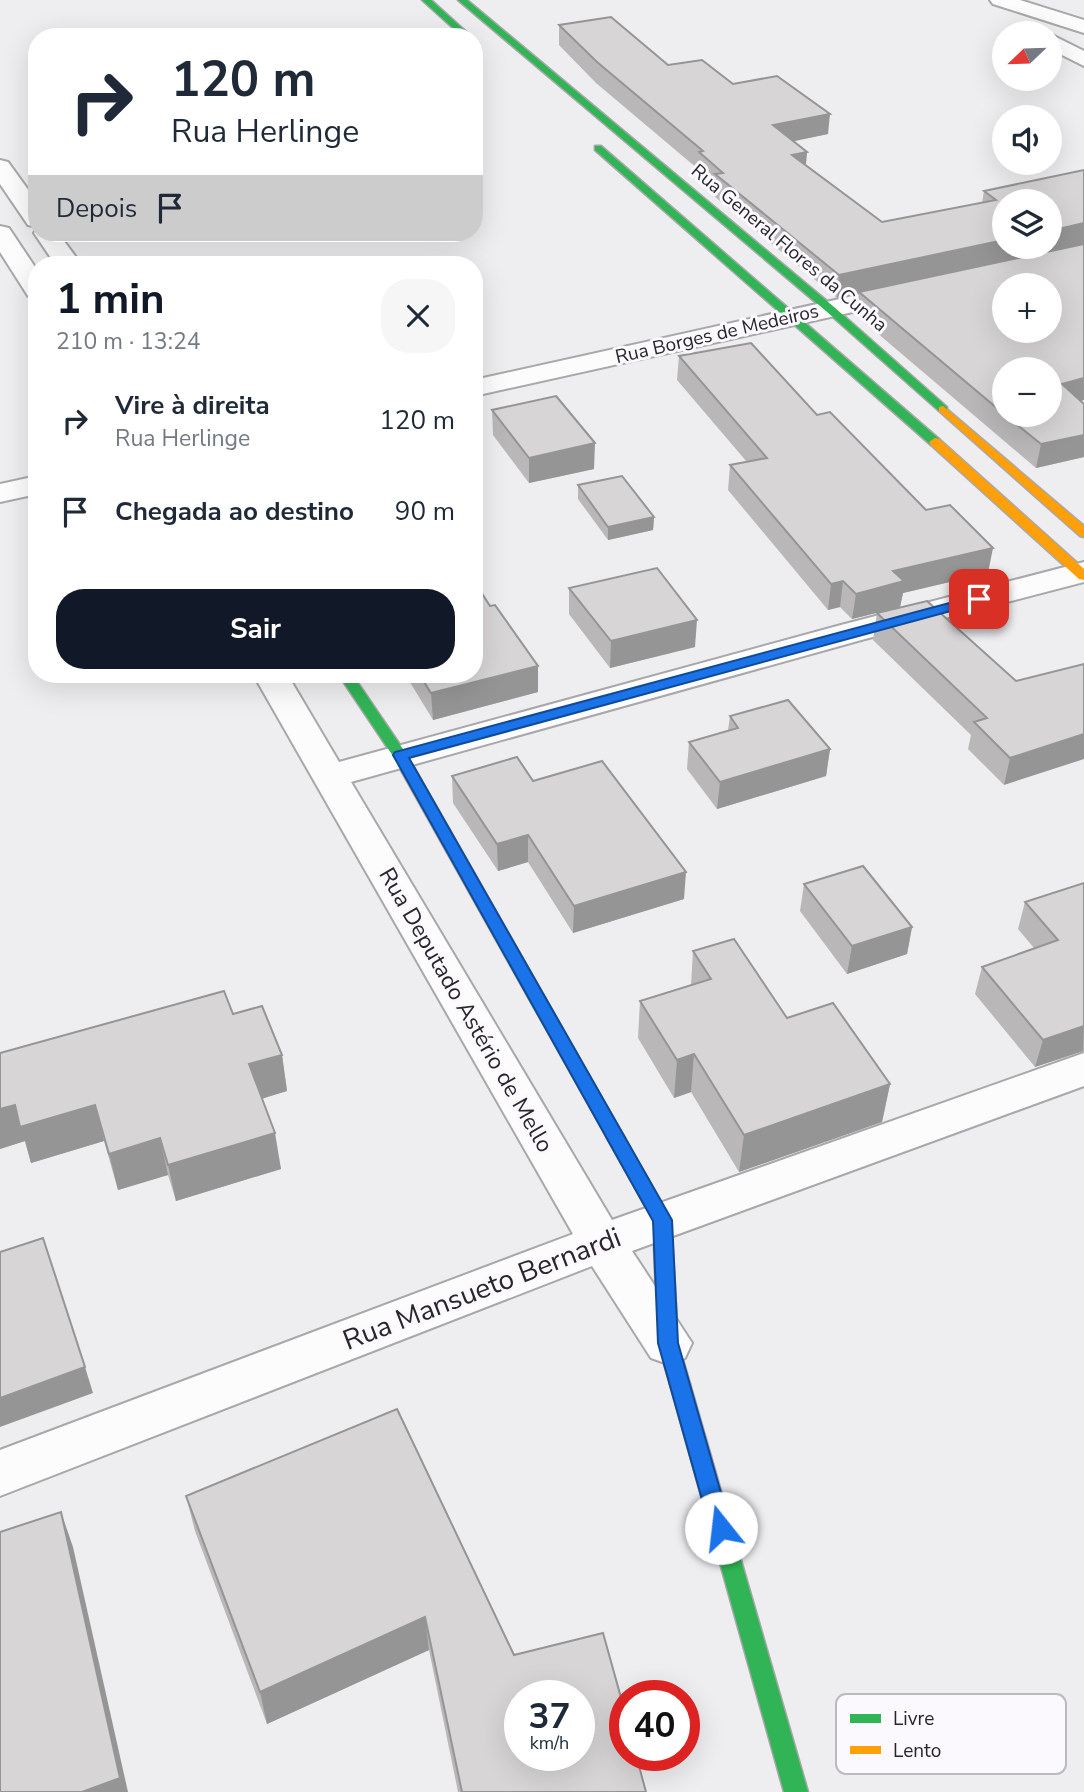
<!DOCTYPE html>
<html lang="pt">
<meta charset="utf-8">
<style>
body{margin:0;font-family:"Nunito Sans",sans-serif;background:#f6f6f7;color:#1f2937;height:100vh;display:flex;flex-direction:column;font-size:26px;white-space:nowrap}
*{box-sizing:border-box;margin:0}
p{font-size:23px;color:#747a83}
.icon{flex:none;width:38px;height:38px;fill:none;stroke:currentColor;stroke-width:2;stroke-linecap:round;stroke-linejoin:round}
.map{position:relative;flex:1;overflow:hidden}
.side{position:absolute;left:28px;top:256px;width:455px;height:427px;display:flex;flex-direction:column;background:#fff;border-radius:28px;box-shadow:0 7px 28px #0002}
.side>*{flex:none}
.banner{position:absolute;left:28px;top:28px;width:455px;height:214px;border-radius:28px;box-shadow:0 7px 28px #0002;background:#fff;color:#1f2937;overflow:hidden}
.needle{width:46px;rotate:247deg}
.tools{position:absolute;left:992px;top:21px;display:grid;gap:14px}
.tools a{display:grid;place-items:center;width:70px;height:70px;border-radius:50%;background:#fff;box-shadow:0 7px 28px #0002;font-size:35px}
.speed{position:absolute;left:504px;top:1680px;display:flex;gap:14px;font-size:35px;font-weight:700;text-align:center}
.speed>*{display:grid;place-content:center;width:91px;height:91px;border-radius:50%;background:#fff;box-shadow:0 7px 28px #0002;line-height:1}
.speed small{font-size:18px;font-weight:400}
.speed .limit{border:10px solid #d22;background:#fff;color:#111}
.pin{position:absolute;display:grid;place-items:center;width:60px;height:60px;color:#fff;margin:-30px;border-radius:14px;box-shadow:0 4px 10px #0006}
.me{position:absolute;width:77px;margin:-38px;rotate:344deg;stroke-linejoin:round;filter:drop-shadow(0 0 5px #0008)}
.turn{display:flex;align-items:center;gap:24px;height:147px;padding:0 28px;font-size:32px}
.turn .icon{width:91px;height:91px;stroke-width:2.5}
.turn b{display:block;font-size:49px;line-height:60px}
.then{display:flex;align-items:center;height:66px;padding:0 28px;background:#0003;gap:14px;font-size:26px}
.round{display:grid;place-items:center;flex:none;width:74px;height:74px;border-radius:28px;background:#f6f6f7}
.head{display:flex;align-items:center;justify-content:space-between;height:119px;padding:0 28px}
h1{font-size:42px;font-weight:700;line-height:52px;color:#111827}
.cta{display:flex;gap:14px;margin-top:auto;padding:14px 28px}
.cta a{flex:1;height:80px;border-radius:28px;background:#111827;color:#fff;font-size:28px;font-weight:700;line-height:80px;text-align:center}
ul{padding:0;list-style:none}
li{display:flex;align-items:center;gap:21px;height:91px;padding:0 28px}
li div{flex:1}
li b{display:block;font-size:26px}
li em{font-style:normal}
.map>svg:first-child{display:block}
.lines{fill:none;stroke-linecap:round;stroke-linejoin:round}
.street-casing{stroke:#a8a7a9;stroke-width:4}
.fast-casing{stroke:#a8a7a9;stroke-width:3}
.slow-casing{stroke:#a8a7a9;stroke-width:3}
.street{fill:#fcfcfd;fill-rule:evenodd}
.fast{fill:#30b455;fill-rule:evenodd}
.slow{fill:#ff9f0a;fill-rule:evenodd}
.wall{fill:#b9b7b8;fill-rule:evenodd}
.shaded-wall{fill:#969596}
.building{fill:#d7d5d6;stroke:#969596;stroke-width:2;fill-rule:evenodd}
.route{fill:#1a73e8;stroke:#114b97;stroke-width:2}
.labels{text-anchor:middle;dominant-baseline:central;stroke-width:6;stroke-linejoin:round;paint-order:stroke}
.far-street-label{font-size:19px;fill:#272628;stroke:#fbf9fe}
.street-label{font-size:23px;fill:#272628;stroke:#fbf9fe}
.near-street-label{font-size:28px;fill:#272628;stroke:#fbf9fe}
.key{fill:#fbf9fe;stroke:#bbbabe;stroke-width:2}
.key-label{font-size:19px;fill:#272628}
</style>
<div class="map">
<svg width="1084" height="1792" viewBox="0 0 1084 1792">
<rect width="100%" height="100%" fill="#eeedef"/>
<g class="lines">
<defs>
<g id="street">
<path d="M990 0H1020L1084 20V33L993 4Z"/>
<path d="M1050 34 1084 51V66L1050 49Z"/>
<path d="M0 160 8 162 37 202V227L28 225 0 184Z"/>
<path d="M0 226 9 228 37 270V298L28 296 0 252Z"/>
<path d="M37 228V233H58L81 264H55L34 233Z"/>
<path d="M907 284 916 286 920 292 916 298 474 396V380Z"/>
<path d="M37 476V494L0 502V484Z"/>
<path d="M1084 562V582L865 639 351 782 612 1220 1084 1053V1086L632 1251 692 1343 685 1358 668 1364 651 1358 592 1266 0 1496V1450L573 1234 253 674H287L339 762 841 625Z"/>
</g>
<g id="fast">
<path d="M422 0H431L472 37H463Z"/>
<path d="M458 0H467L834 307 947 407V411H939L826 311Z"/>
<path d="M595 146H601L939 439V445H931L595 150Z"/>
<path d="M338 674H352L407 755 622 1133 625 1138 622 1143 616 1145 610 1143 393 756Z"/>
<path d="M680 1375 687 1378 690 1384 808 1792H784L670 1384 673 1378Z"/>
</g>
<g id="slow">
<path d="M943 406 1084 526V537L1080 536 939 411V407Z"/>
<path d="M935 438 939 439 1084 569V580L1079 579 931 445 929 442Z"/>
<path d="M616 1131 622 1133 671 1220 678 1343 690 1384 687 1390 680 1393 673 1390 670 1384 658 1343 653 1220 607 1138 610 1133Z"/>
</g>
</defs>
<use href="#street" class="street-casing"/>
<use href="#fast" class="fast-casing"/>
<use href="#slow" class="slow-casing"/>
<use href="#street" class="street"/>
<use href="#fast" class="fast"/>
<use href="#slow" class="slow"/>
</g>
<g class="wall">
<path d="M559 25 668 65 733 84 828 134 793 141 807 152 806 165 882 222 982 203 984 191 1084 170V400L1081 401 1084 404V457L1036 468 856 315 859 293 837 298 714 196V188L697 174 698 169 596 83 559 45ZM1004 369 1050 415H1004Z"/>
<path d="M679 356 817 415 988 573 903 593 900 607 852 619 840 607 828 610 728 490 730 465 747 462 677 380Z"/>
<path d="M492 410 594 469 529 483 493 435Z"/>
<path d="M578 485 654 517 653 530 608 540 578 499Z"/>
<path d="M569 588 695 647 610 668 569 614Z"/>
<path d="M490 606 538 666V692L433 720 405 674H474Z"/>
<path d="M877 613 1016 681 1084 664 1004 785 968 749 971 735 873 640Z"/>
<path d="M730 716 830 749 826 776 717 809 687 769 689 742 728 730Z"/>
<path d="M452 776 533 781 684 899 573 933 528 862 498 871 453 803Z"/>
<path d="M1084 883V1051L1035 1067 975 994 982 967 1034 948 1018 929 1025 902Z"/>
<path d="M804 884 912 927 907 954 847 974 800 911Z"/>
<path d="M693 951 787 1018 890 1084 882 1122 739 1172 691 1092 674 1098 638 1038 640 1001 691 985Z"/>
<path d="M233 1014 282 1055 287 1091 262 1098 281 1169 176 1201 168 1175 118 1190 104 1141 31 1163 25 1141 0 1149V1053Z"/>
<path d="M186 1496 514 1655 646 1792H458L429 1650 267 1724 195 1531Z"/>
</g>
<g class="shaded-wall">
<path d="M830 114 828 134 771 146 773 125Z"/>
<path d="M807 152 805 173 792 155Z"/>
<path d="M1084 223V244L837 298 839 275 1004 240V247H1050V231Z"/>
<path d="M1084 378V400L1057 407 1062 384Z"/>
<path d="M1084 435V457L1036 468 1041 444Z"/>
<path d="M595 443 594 469 529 483V458Z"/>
<path d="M654 517 653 530 608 540V527Z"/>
<path d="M993 548 988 573 903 593 900 607 852 619 856 594 893 571Z"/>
<path d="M843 581 840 607 828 610 831 584Z"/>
<path d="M697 620 695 647 610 668 611 641Z"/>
<path d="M538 666V692L433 720 431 693Z"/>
<path d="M1084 734V759L1004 785 1010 758Z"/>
<path d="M830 749 826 776 717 809 720 782Z"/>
<path d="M528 835V862L498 871 497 844Z"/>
<path d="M686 872 684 899 573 933 574 906Z"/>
<path d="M912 927 907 954 847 974 852 946Z"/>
<path d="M1084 1026 1083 1051 1035 1067 1043 1040Z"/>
<path d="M694 1054 691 1092 674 1098 677 1060Z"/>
<path d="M282 1055 287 1091 255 1101 249 1064Z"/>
<path d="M890 1084 882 1122 739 1172 744 1135Z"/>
<path d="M15 1105H95L104 1141 31 1163 25 1141 0 1149V1109Z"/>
<path d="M275 1133 281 1169 176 1201 168 1165Z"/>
<path d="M160 1138 168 1175 118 1190 109 1154Z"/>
<path d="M85 1367 93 1393 0 1427V1398Z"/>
<path d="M61 1512 73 1547 128 1792H82Z"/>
<path d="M425 1617 429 1650 267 1724 260 1692Z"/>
</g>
<g class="building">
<path d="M611 17 668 65 702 60 733 84 777 76 830 114 773 125 807 152 792 155 882 222 996 200 984 191 1084 170V223L1050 231V201H1004V240L839 275 715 174 723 173 699 152 703 151 597 62 559 25Z"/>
<path d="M1084 244V378L1062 384 1084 404V435L1041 444 1005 415H1050V369H1004V414L859 292ZM1004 285H1050V331H1004Z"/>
<path d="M751 343 817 415 830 412 926 510 950 505 993 548 893 571 904 581 856 594 843 581 831 584 730 465 767 458 679 356Z"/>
<path d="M556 396 595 443 529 458 492 410Z"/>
<path d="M622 476 654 517 608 527 578 485Z"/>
<path d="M657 568 697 620 611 641 569 588Z"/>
<path d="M474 581 490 606 495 605 538 666 431 693 419 674H474Z"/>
<path d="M927 601 1016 681 1084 664V734L1010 758 974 722 987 718 877 613Z"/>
<path d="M788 700 830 749 720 782 689 742 738 728 730 716Z"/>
<path d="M517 757 533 781 602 761 686 872 574 906 528 835 497 844 452 776Z"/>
<path d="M863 866 912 927 852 946 804 884Z"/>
<path d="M1084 883V1026L1043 1040 982 967 1058 940 1025 902Z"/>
<path d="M734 939 787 1018 833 1003 890 1084 744 1135 694 1054 677 1060 640 1001 711 979 693 951Z"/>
<path d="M224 991 233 1014 262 1006 282 1055 249 1064 275 1133 168 1165 160 1138 109 1154 95 1105 20 1127 15 1105 0 1109V1053Z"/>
<path d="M43 1238 85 1367 0 1398V1252Z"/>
<path d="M397 1409 514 1655 603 1633 625 1712V1755H636L646 1792H462L425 1617 260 1692 186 1496ZM520 1696H579V1755H520Z"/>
<path d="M61 1512 120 1778 82 1792H0V1532Z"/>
</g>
<path class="route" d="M979 595 984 596V602L409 758 672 1220 678 1343 731 1528 728 1535 721 1538 713 1535 710 1528 658 1343 653 1221 393 755 395 752Z"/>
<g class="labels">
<g class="far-street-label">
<text transform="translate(789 248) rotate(40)">Rua General Flores da Cunha</text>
<text transform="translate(717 334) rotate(-13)">Rua Borges de Medeiros</text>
</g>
<g class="street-label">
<text transform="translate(466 1010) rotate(60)">Rua Deputado Astério de Mello</text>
</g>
<g class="near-street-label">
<text transform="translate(482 1289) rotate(-21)">Rua Mansueto Bernardi</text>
</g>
</g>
<rect x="836" y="1694" width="230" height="80" rx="10" class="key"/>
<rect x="850" y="1714" width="31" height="9" fill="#30b455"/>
<rect x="850" y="1746" width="31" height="8" fill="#ff9f0a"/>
<g class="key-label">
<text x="893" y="1725">Livre</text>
<text x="893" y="1757">Lento</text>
</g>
</svg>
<div class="tools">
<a><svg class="needle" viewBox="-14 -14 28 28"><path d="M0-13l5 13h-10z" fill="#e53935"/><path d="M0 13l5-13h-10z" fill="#747a83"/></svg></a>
<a><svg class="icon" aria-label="sound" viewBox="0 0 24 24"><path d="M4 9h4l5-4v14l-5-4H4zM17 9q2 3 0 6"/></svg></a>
<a><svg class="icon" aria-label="layers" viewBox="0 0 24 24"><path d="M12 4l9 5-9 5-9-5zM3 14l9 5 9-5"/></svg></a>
<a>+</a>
<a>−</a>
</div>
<div class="speed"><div>37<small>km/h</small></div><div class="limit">40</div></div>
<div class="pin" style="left:979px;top:599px;background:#d93025"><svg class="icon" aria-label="arrive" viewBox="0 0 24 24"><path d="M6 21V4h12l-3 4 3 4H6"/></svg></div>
<svg class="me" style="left:721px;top:1528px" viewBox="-20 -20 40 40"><circle r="19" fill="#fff"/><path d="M0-13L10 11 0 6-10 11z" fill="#1a73e8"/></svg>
<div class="banner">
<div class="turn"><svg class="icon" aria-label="right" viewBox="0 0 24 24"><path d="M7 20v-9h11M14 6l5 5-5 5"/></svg><div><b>120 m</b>Rua Herlinge</div></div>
<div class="then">Depois<svg class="icon" aria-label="arrive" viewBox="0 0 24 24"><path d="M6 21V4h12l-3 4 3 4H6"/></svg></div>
</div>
<section class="side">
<div class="head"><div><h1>1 min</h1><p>210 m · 13:24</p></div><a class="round"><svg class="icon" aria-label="close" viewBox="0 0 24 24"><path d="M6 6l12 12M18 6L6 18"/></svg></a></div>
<ul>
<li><svg class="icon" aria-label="right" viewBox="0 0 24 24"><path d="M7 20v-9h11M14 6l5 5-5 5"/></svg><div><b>Vire à direita</b><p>Rua Herlinge</p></div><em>120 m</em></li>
<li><svg class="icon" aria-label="arrive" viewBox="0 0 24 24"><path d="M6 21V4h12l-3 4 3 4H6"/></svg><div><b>Chegada ao destino</b></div><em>90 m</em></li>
</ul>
<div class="cta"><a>Sair</a></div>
</section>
</div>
